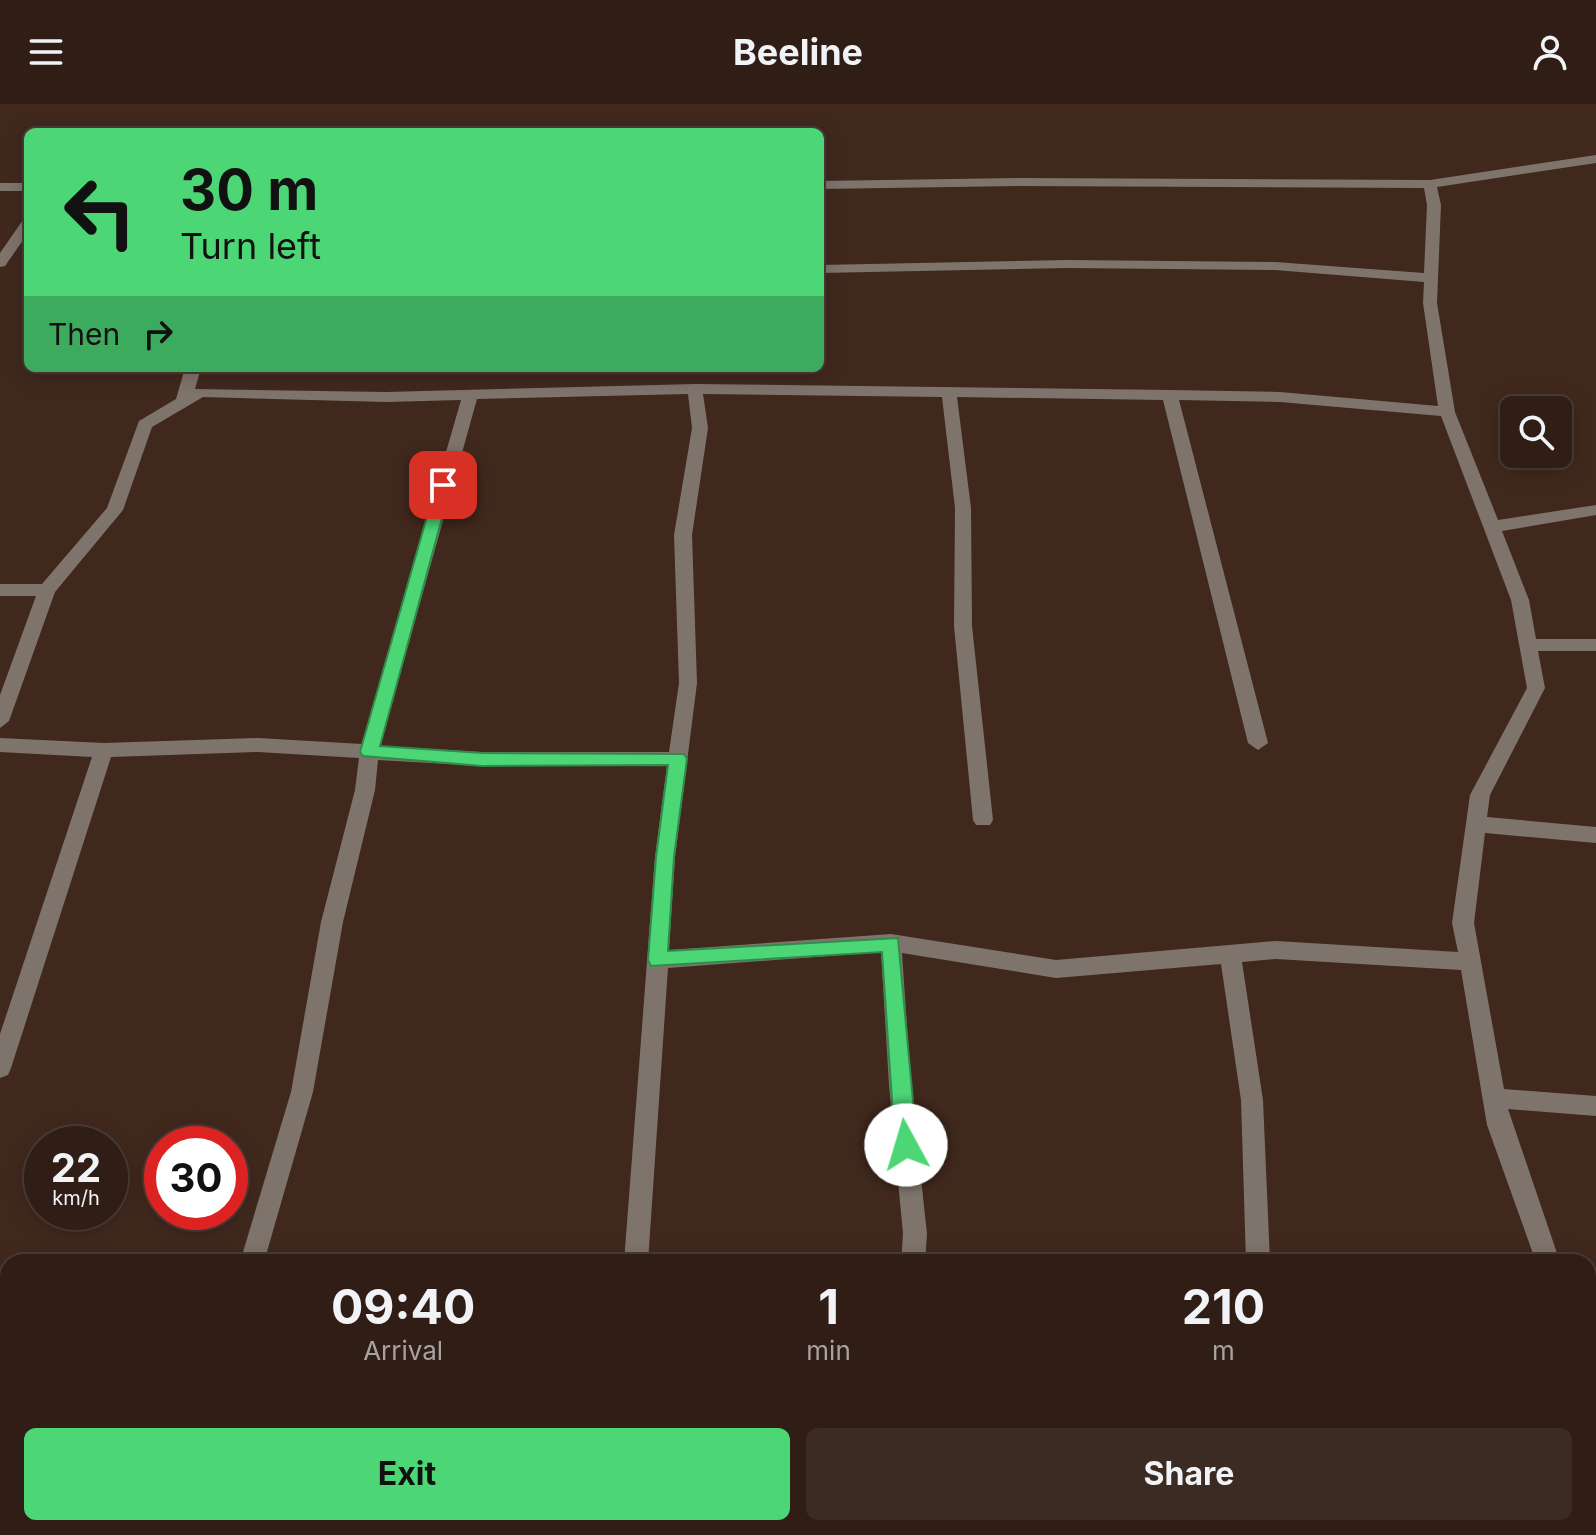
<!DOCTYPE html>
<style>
body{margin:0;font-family:Inter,sans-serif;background:#3c2b23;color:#f1f3f6;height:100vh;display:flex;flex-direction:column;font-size:30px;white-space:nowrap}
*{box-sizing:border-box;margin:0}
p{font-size:26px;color:#a8a2a1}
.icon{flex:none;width:44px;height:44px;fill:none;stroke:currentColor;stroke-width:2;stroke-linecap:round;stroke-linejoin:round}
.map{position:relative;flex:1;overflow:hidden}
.details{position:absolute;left:0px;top:1150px;width:1596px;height:282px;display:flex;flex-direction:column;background:#301e16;border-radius:24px 24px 0 0;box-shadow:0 4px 20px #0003,0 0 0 2px #4b3c35}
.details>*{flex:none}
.top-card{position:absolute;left:24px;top:24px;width:800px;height:244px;border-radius:12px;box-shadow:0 4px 20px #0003,0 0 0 2px #4b3c35;background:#4dd676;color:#111;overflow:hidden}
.fabs{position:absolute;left:1500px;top:292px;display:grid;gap:16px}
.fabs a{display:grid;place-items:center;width:72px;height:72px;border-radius:12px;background:#301e16;box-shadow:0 4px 20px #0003,0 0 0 2px #4b3c35;font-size:40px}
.speed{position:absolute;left:24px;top:1022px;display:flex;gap:16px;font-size:40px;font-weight:700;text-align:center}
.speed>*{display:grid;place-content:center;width:104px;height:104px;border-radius:50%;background:#301e16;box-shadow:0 4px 20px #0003,0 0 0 2px #4b3c35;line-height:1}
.speed small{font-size:20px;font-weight:400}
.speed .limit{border:12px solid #d22;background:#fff;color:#111}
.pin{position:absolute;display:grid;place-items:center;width:68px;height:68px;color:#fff;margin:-34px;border-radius:16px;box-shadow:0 4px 12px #0006}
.me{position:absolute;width:88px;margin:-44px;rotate:354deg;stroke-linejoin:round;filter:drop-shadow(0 0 6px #0008)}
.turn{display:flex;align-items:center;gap:28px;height:168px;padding:0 24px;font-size:36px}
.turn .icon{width:104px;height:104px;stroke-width:2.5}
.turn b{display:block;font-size:56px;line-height:68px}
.then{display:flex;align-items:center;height:76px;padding:0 24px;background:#0003;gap:16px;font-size:30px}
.eta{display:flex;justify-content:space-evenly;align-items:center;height:136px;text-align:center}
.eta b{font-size:48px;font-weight:700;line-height:56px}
.cta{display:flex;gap:16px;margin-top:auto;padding:16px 24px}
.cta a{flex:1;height:92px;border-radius:12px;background:#4dd676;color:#111;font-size:32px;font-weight:700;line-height:92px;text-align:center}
.cta a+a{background:#3c2b23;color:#f1f3f6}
header{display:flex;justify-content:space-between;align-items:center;height:104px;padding:0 24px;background:#301e16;font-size:36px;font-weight:700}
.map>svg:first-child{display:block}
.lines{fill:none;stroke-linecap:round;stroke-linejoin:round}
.minor{fill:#7f746c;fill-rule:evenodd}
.route{fill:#4dd676;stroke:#328b4d;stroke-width:2}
</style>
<header><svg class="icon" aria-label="menu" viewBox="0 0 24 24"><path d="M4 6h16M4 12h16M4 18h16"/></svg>Beeline<svg class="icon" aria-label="person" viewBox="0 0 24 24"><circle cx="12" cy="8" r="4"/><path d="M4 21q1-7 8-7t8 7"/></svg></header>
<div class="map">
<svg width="1596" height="1431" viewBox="0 0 1596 1431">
<rect width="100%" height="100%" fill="#40281d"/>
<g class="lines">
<g class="minor">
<path d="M1596 51V59L1437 83 1441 101 1437 199 1455 308 1498 416 1596 401V411L1502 427 1529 496 1536 535H1596V547H1538L1545 584 1490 691 1487 713 1596 723V739L1485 729 1474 819 1504 985 1596 992V1012L1508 1005 1560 1158H1536L1487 1021 1461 866 1276 855 1242 858 1263 996 1270 1158H1246L1241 996 1221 860 1056 874 902 849 911 981 927 1130 925 1158H901L903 1130 889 981 881 848 668 864 648 1158H624L655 753 667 662H482L378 656 375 686 343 818 313 988 264 1158H240L291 988 321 818 355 686 359 654 258 648 111 653 11 964 8 971 0 974V930L92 653 0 648V634L104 639 258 634 362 640 461 296 386 298 203 293 152 323 123 406 55 488 9 617 0 624V591L36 492H0V480H42L107 404 139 317 176 295 185 264H201L195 285 386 288 695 280 1170 286 1280 288 1438 302 1423 199 1424 178 1275 166 1068 164 820 169V161L1068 156 1275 158 1424 169 1427 101 1424 84 1022 82 820 85V77L1022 74 1430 76ZM688 290 692 324 674 431 679 579 669 648H482L380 642 477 295ZM703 290 942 293 955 404 954 522 973 716 976 721H990L993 716 972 522 971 404 957 293 1163 296 1248 639 1258 646 1268 639 1179 296 1280 298 1441 312 1511 496 1527 584 1470 691 1452 819 1458 848 1276 837 1056 856 891 830 669 846 675 753 697 579 692 431 708 324Z"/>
<rect x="0" y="79" width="28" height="8"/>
<path d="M28 115V129L5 162 0 163V149L23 116Z"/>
<path d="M1588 1258 1596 1262V1306L1588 1303Z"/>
<rect x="0" y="1287" width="8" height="26"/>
<path d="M61 1424H89L87 1431H59Z"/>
<path d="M421 1424H449L448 1431H420Z"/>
</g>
</g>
<path class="route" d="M443 376 451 381 380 642 482 649 684 650 687 655 674 753 668 847 898 834 917 1041 914 1047H898L895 1041 882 848 651 862 648 856 656 753 668 661 482 662 363 652 360 648 436 381Z"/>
</svg>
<div class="fabs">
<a><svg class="icon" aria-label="search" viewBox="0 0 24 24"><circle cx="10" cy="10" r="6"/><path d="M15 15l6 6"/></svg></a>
</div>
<div class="speed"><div>22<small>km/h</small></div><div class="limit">30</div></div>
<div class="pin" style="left:443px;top:381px;background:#d93025"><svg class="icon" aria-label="arrive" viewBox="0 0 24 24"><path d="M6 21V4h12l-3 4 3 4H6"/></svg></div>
<svg class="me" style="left:906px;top:1041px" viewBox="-20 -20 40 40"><circle r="19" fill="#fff"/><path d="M0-13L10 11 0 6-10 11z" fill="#4dd676"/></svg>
<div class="top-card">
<div class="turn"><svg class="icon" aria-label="left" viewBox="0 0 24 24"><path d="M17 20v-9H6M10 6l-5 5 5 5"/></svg><div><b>30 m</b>Turn left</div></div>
<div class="then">Then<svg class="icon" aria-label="right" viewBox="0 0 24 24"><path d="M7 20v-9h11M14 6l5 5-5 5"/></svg></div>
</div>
<section class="details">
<div class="eta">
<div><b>09:40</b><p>Arrival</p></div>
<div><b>1</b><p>min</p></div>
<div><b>210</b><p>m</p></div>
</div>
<div class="cta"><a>Exit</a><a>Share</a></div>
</section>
</div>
